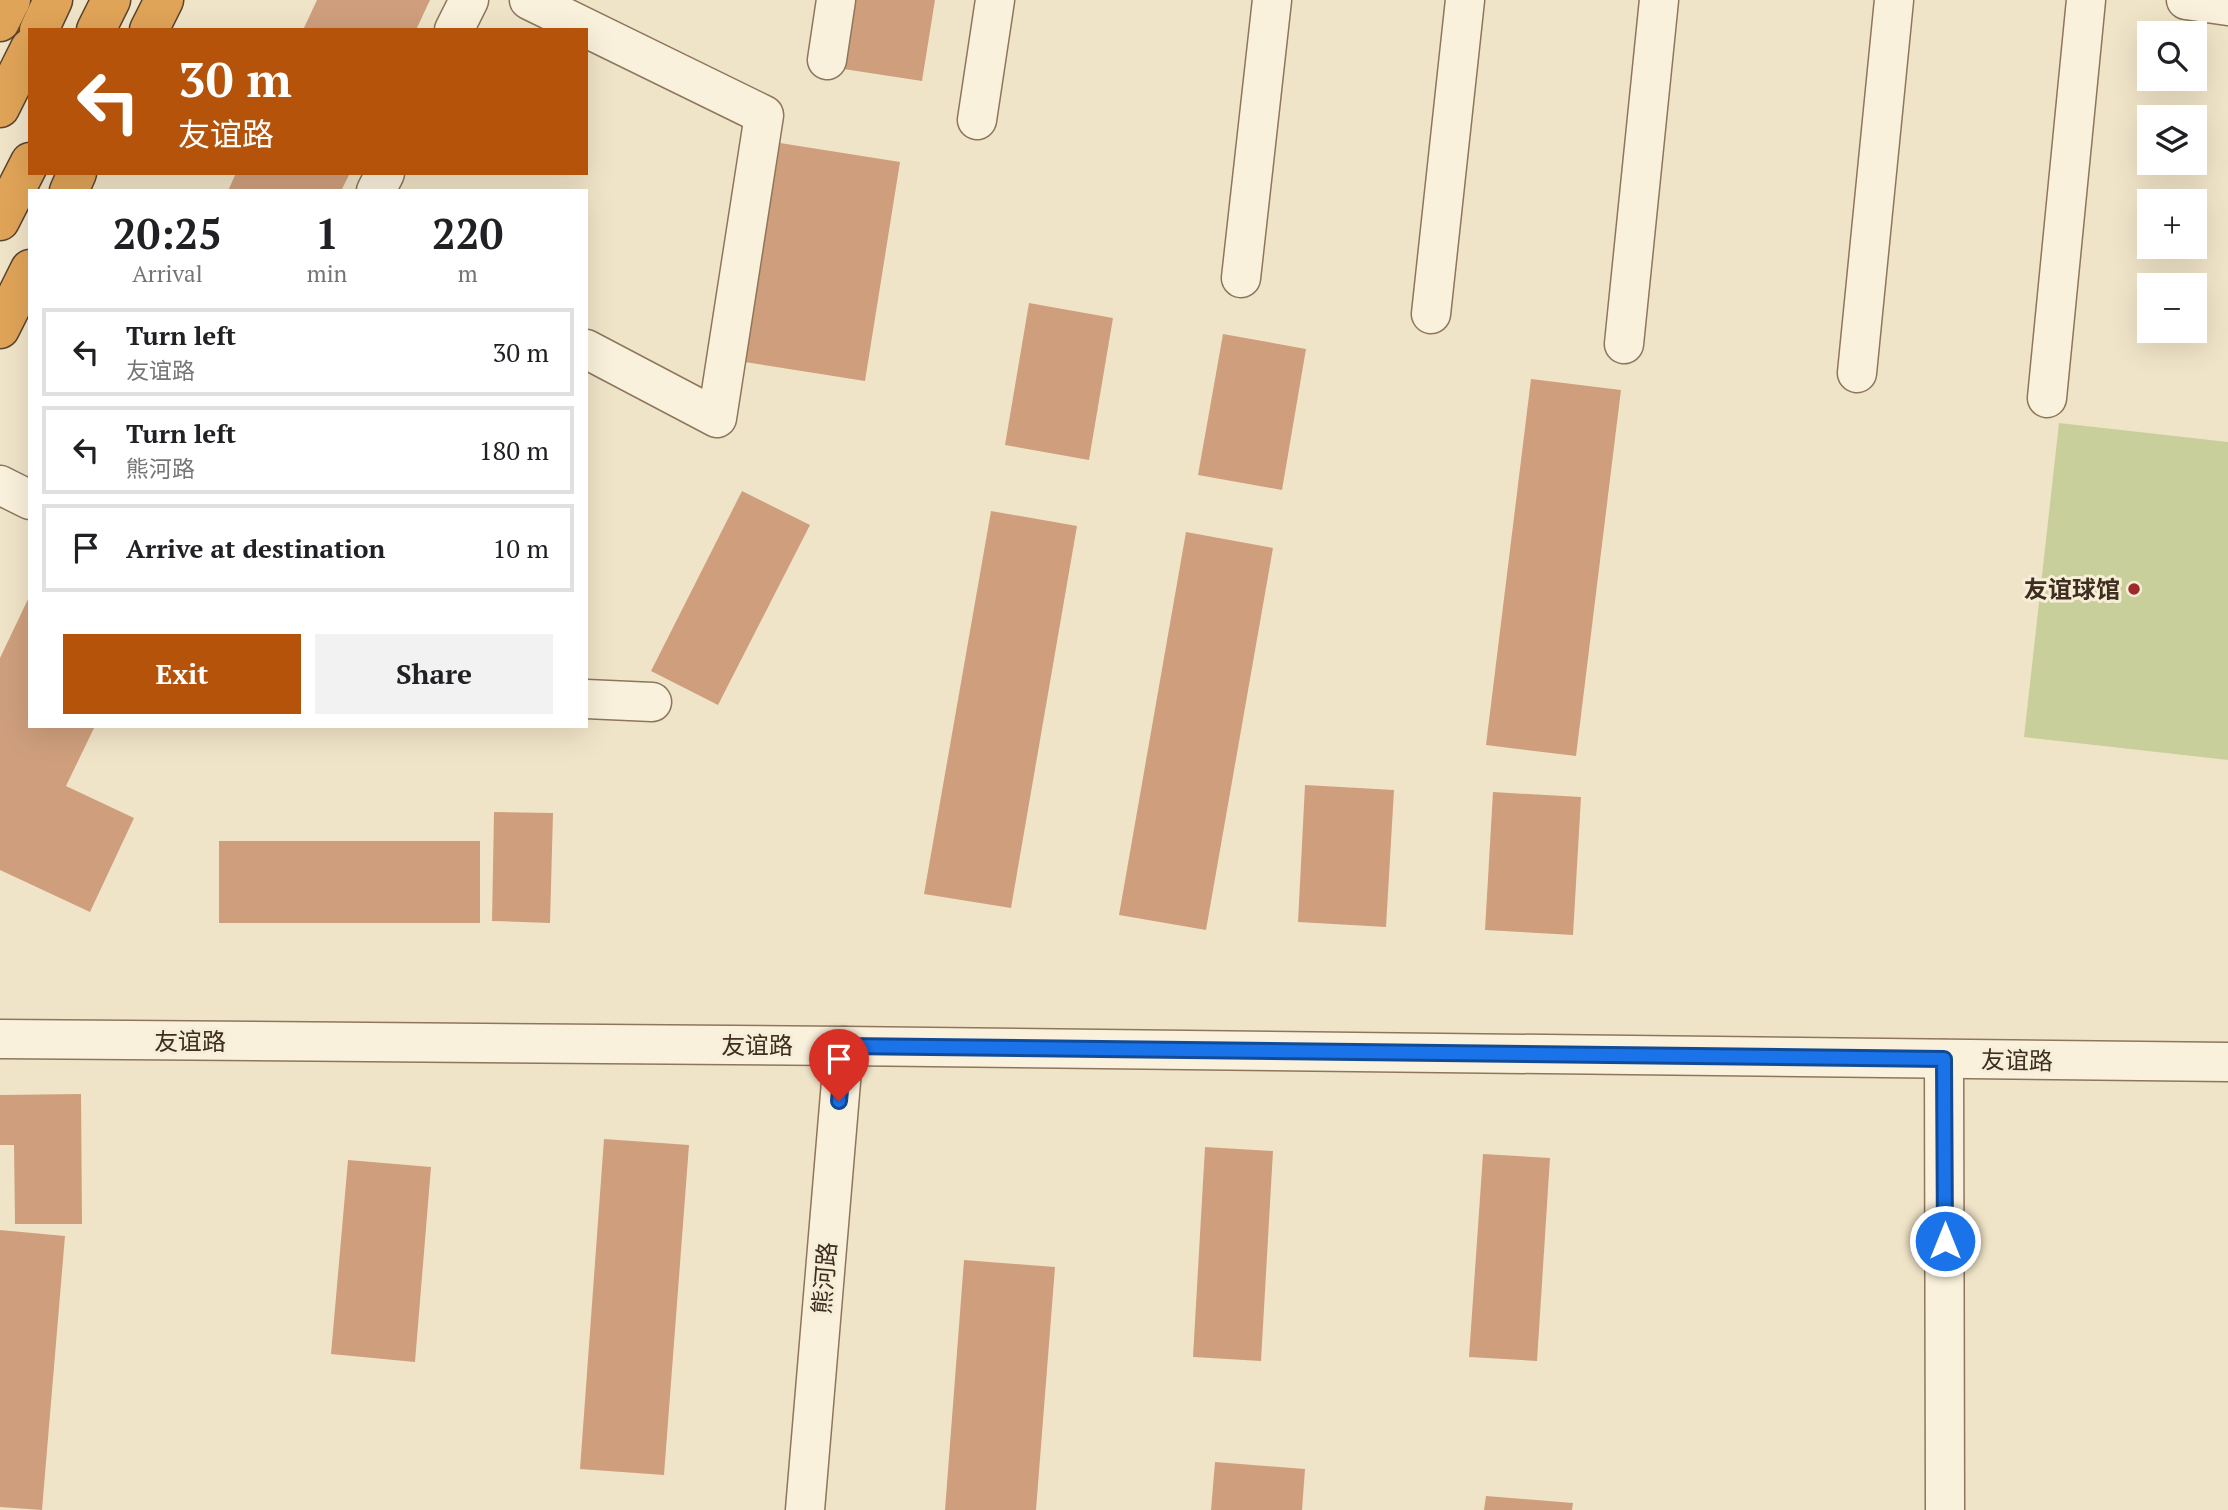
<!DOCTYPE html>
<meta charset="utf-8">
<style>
body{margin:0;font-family:"PT Serif","Noto Sans SC",serif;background:#f2f2f2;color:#202124;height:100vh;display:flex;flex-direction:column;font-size:26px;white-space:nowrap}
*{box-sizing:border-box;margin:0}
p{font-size:23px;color:#757577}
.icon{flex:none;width:38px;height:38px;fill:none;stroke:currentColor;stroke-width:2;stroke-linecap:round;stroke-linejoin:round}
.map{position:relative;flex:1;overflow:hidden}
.drawer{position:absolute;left:28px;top:189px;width:560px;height:539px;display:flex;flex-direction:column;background:#fff;border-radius:0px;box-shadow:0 7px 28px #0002}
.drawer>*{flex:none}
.banner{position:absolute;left:28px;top:28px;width:560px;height:147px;border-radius:0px;box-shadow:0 7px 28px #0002;background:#b45309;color:#fff;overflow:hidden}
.fabs{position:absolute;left:2137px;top:21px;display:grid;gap:14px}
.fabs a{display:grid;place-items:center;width:70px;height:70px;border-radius:0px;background:#fff;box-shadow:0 7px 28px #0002;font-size:35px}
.pin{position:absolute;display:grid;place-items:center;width:60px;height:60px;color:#fff;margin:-72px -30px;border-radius:50% 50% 50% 0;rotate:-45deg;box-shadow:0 0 7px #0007}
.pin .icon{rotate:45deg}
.me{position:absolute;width:77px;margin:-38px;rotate:0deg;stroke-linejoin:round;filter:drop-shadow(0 0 5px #0008)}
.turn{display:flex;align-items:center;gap:24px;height:147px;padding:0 35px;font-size:32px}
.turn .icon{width:91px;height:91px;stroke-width:2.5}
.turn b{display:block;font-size:49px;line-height:60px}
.eta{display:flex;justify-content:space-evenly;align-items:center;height:119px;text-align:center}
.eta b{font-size:42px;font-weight:800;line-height:49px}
.button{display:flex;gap:14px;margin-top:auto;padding:14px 35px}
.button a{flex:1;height:80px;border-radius:0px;background:#b45309;color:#fff;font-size:28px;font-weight:800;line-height:80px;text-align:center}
.button a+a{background:#f2f2f2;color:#202124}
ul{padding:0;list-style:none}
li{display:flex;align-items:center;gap:21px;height:88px;margin:0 14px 10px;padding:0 21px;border:4px solid #e0e0e0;border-radius:0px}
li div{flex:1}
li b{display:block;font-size:26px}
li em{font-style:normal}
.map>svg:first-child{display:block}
.green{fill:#c9cf9b}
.building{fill:#cf9f7d}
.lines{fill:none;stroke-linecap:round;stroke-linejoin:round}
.minor-casing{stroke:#8d765c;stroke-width:41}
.highway-casing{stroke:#5b4430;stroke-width:41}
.minor{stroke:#faf1dc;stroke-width:38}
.highway{stroke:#e0a458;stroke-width:38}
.route-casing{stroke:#114b97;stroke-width:18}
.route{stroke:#1a73e8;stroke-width:12}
.poi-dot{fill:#9e2a2b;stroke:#f7eed8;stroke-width:2.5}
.labels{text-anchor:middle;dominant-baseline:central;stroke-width:6;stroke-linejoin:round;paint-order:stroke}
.poi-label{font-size:24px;font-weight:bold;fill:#3d2e20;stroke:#f7eed8;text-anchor:end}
.street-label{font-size:24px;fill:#3d2e20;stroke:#f7eed8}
</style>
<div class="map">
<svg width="2228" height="1510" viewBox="0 0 2228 1510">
<rect width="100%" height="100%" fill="#f0e4c8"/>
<path class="green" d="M2059 423 2228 442V760L2024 737Z"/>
<g class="building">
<path d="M317 0H430L416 30H303Z"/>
<path d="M848 0H935L922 81 837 68Z"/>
<path d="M780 143 900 162 865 381 745 362Z"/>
<path d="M236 173H350L341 191H228Z"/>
<path d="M1029 303 1113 318 1089 460 1005 445Z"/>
<path d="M1223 334 1306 349 1282 490 1198 475Z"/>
<path d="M1531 379 1621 390 1576 756 1486 745Z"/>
<path d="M742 491 810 525 718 705 651 671Z"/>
<path d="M991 511 1077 526 1011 908 924 894Z"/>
<path d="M1186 532 1273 548 1206 930 1119 915Z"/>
<path d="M30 595V726H95L66 786 134 818 90 912 0 870V658Z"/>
<path d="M1305 785 1394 790 1386 927 1298 922Z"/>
<path d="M1493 792 1581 797 1573 935 1485 930Z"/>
<path d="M494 812 553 813 550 923 492 921Z"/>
<rect x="219" y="841" width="261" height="82"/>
<path d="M81 1094 82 1224H15L14 1145H0V1095Z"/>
<path d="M604 1139 689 1145 664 1475 580 1469Z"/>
<path d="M1205 1147 1273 1151 1261 1361 1193 1357Z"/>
<path d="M1483 1154 1550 1158 1537 1361 1469 1357Z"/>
<path d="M348 1160 431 1167 415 1362 331 1354Z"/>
<path d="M0 1230 65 1236 42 1510 0 1507Z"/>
<path d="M964 1260 1055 1267 1036 1510H945Z"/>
<path d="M1215 1462 1305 1469 1302 1510H1211Z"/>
<path d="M1486 1496 1573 1503 1572 1510H1484Z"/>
</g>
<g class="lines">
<defs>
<g id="minor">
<path d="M529 0 764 115 717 418 586 349"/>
<path d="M2186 0 2228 6"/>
<path d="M454 30 469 0"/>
<path d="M827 60 836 0"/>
<path d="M977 120 995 0"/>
<path d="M376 191 385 173"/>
<path d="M1241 278 1272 0"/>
<path d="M1431 314 1465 0"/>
<path d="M1624 344 1659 0"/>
<path d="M1857 373 1894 0"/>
<path d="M2047 398 2086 0"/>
<path d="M0 485 30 500"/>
<path d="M586 699 652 702"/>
<path d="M0 1039 844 1046 2228 1062"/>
<path d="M1944 1059 1945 1510"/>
<path d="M805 1510 844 1046"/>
</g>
<g id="highway">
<path d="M0 22 11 0"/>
<path d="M39 30 53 0"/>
<path d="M96 30 111 0"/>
<path d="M149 30 164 0"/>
<path d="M0 108 30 48"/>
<path d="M69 191 77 173"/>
<path d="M0 221 30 162"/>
<path d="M0 329 30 269"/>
</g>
</defs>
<use href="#minor" class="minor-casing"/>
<use href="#highway" class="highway-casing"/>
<use href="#minor" class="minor"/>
<use href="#highway" class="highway"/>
</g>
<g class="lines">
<defs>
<path id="route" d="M839 1101 844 1046 1944 1059 1945 1241"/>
</defs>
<use href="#route" class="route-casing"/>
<use href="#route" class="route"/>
</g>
<circle class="poi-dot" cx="2134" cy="589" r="7"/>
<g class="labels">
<g class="poi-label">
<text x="2120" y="589">友谊球馆</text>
</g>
<g class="street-label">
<text x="190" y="1041">友谊路</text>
<text x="757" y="1045">友谊路</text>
<text transform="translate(2017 1060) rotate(1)">友谊路</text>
<text transform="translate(824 1278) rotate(-85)">熊河路</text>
</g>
</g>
</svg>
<div class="fabs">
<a><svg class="icon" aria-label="search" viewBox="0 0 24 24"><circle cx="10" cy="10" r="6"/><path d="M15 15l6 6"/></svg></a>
<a><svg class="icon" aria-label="layers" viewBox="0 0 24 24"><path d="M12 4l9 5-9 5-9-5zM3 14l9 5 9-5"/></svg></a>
<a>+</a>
<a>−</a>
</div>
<div class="pin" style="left:839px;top:1101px;background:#d93025"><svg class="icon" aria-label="arrive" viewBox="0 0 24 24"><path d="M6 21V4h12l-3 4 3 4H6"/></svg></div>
<svg class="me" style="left:1945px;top:1241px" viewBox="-20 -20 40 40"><circle r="17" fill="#1a73e8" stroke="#fff" stroke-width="3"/><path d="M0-11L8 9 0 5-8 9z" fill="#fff"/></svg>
<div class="banner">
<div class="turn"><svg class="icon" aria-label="left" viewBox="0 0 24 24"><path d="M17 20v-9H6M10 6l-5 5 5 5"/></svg><div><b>30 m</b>友谊路</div></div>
</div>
<section class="drawer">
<div class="eta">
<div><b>20:25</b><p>Arrival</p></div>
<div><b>1</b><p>min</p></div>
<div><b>220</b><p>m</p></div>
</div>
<ul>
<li><svg class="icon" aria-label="left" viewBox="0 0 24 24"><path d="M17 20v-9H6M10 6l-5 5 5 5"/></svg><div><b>Turn left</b><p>友谊路</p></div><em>30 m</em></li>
<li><svg class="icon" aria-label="left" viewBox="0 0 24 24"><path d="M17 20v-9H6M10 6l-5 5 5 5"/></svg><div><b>Turn left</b><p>熊河路</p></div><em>180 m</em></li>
<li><svg class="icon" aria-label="arrive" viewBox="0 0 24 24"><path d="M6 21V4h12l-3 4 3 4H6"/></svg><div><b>Arrive at destination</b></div><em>10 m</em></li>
</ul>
<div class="button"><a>Exit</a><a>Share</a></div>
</section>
</div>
